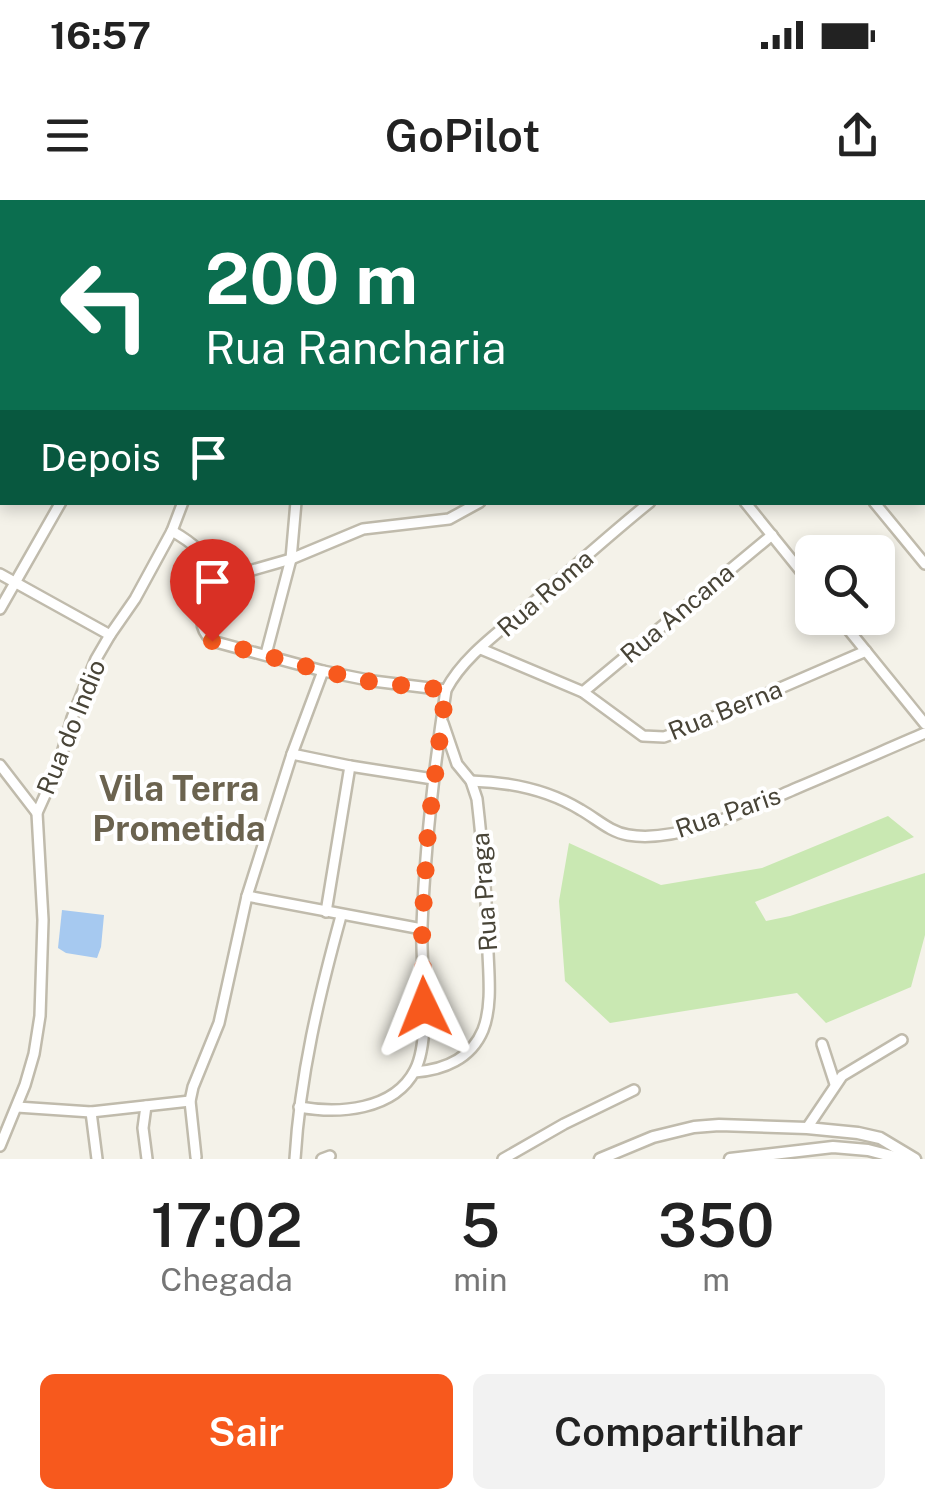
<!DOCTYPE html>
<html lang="pt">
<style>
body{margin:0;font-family:"Public Sans",sans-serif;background:#f2f2f2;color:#222;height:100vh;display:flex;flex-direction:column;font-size:38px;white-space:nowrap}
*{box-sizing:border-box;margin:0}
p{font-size:32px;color:#767676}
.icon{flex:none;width:55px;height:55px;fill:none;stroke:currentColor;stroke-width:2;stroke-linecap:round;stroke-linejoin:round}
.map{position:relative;height:959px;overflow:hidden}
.sheet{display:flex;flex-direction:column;background:#fff;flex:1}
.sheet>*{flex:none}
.hud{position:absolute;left:0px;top:0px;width:925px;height:305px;box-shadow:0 5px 15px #0003;background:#0b6e4f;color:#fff;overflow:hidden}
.buttons{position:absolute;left:795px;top:335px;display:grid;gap:20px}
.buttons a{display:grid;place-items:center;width:100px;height:100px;border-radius:15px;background:#fff;box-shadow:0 5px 15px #0003;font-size:50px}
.pin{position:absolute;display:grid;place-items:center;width:85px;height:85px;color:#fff;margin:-102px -42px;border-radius:50% 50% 50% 0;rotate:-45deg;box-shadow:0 0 10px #0007}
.pin .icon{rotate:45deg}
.me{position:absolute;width:110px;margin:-55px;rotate:358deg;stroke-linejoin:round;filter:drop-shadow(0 0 8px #0008)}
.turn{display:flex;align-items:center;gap:35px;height:210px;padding:0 40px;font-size:45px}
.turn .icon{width:130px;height:130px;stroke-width:2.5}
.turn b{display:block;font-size:70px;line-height:85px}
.then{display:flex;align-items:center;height:95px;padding:0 40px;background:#0003;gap:20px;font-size:38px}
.eta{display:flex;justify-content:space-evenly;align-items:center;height:170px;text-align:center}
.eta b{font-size:60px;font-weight:600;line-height:70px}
.action{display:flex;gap:20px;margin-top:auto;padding:20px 40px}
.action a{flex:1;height:115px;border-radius:15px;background:#f7591d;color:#fff;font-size:40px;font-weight:600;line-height:115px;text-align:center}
.action a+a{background:#f2f2f2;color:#222}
.status{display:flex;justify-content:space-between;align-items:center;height:70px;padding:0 50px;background:#fff;direction:ltr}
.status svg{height:28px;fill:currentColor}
header{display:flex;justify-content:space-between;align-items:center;height:130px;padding:0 40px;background:#fff;font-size:45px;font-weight:600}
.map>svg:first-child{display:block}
.green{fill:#c9e8b2}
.water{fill:#a6c9f0}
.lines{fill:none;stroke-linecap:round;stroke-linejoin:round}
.minor-casing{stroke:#c0bbac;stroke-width:14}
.tertiary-casing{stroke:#c0bbac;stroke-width:15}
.minor{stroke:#fff;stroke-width:9}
.tertiary{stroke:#fff;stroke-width:10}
.route{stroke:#f7591d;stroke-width:18;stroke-dasharray:0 32.4}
.labels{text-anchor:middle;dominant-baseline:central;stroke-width:8;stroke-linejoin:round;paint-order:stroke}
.street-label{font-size:25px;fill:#484437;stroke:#fff}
.district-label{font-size:35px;font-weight:bold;fill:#6b634f;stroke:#fff}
</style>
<div class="status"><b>16:57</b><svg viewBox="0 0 49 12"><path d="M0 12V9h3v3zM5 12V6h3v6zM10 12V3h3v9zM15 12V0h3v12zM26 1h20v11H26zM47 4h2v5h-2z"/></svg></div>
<header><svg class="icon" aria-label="menu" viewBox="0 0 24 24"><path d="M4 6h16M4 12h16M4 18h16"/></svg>GoPilot<svg class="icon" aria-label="share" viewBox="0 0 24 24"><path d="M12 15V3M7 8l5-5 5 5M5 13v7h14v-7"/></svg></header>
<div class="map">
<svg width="925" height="959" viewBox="0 0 925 959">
<rect width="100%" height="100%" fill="#f4f2e9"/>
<path class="green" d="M888 616 914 637 755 702 766 721 790 716 925 673V735L911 787 826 823 797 793 610 823 565 781 559 701 569 643 661 685 762 668Z"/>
<path class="water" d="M62 710 104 715 101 747 97 758 66 753 58 748Z"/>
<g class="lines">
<defs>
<g id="minor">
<path d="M195 0V2"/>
<path d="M16 2V0"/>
<path d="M122 2 123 0"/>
<path d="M259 2 260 0"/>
<path d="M490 2 496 0"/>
<path d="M710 2 714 0"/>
<path d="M863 2 865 0"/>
<path d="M0 3 2 4"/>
<path d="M922 93 925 92"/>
<path d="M0 108 2 109"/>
<path d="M922 121 925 123"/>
<path d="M922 208 925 211"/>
<path d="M0 226 2 224"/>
<path d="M745 302 812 385"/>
<path d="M874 302 925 364"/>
<path d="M172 331C257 379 175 407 212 441L323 471 373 481 446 490"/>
<path d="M0 374 110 435"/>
<path d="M214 381 291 359 363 329 449 319 480 302"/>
<path d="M0 409 61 302"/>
<path d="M839 418 925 524"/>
<path d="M481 449 583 492 643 536 664 537 681 531 866 451"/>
<path d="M266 454 291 359 296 302"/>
<path d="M583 492 772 335"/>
<path d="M292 554 350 566 433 579"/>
<path d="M0 565 37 613"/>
<path d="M471 581C510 582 547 589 581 610 597 619 610 632 628 635 679 644 751 608 797 588 840 570 883 551 925 533"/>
<path d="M247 696 422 729"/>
<path d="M326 712 350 566"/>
<path d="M822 844 835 884"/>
<path d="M415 872C443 870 471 859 483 830 492 807 489 777 488 753 487 702 483 651 477 599L471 581 457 564 443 523"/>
<path d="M146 906 143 928 147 959"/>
<path d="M17 907 91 912 190 901"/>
<path d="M299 907C338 914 394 911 415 870 432 837 420 764 422 726 425 646 434 568 446 490 463 457 499 432 527 408 568 372 608 336 650 302"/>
<path d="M91 912 97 959"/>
<path d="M807 928 842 876 902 840"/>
<path d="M0 946 25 885 34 854 40 816 43 720 37 613 59 564 72 518 96 459 110 435 135 399 172 331 183 302"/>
<path d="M196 957 190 901 193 887 219 823 247 696 292 554 323 471"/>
<path d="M295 959C300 875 319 796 341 716"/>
<path d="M322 959 330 956"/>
<path d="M503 959 564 924 634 890"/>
</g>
<g id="tertiary">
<path d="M600 959 653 937 694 927 719 925 807 928 858 933 880 938 915 959"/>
<path d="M730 959 833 947 868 950 903 959"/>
</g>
</defs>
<use href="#minor" class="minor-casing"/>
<use href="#tertiary" class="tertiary-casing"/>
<use href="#minor" class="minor"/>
<use href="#tertiary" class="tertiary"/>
</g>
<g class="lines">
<path class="route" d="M212 441 323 471 372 482 446 490 428 630 422 730 424 807"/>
</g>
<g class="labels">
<g class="street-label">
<text transform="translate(545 393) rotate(-41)">Rua Roma</text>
<text transform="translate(677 413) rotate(-40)">Rua Ancana</text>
<text transform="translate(725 510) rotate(-22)">Rua Berna</text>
<text transform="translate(71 527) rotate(-68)">Rua do Indio</text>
<text transform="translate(728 612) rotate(-19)">Rua Paris</text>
<text transform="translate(484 692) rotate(-94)">Rua Praga</text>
</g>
<g class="district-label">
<text x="179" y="588">Vila Terra<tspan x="179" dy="40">Prometida</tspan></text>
</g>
</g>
</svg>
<div class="buttons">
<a><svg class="icon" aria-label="search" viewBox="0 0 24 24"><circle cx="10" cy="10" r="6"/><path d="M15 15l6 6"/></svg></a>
</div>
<div class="pin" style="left:212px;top:441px;background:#d93025"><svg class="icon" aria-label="arrive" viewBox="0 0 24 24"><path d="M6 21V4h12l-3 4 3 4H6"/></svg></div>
<svg class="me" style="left:424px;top:807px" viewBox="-20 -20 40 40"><path d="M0-17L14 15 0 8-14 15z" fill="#f7591d" stroke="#fff" stroke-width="4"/></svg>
<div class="hud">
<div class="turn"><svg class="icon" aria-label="left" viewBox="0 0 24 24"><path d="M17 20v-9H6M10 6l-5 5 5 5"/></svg><div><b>200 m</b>Rua Rancharia</div></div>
<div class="then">Depois<svg class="icon" aria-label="arrive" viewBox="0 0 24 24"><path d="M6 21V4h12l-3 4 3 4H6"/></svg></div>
</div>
</div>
<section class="sheet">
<div class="eta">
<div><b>17:02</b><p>Chegada</p></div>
<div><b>5</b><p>min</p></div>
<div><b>350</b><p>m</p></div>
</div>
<div class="action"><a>Sair</a><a>Compartilhar</a></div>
</section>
